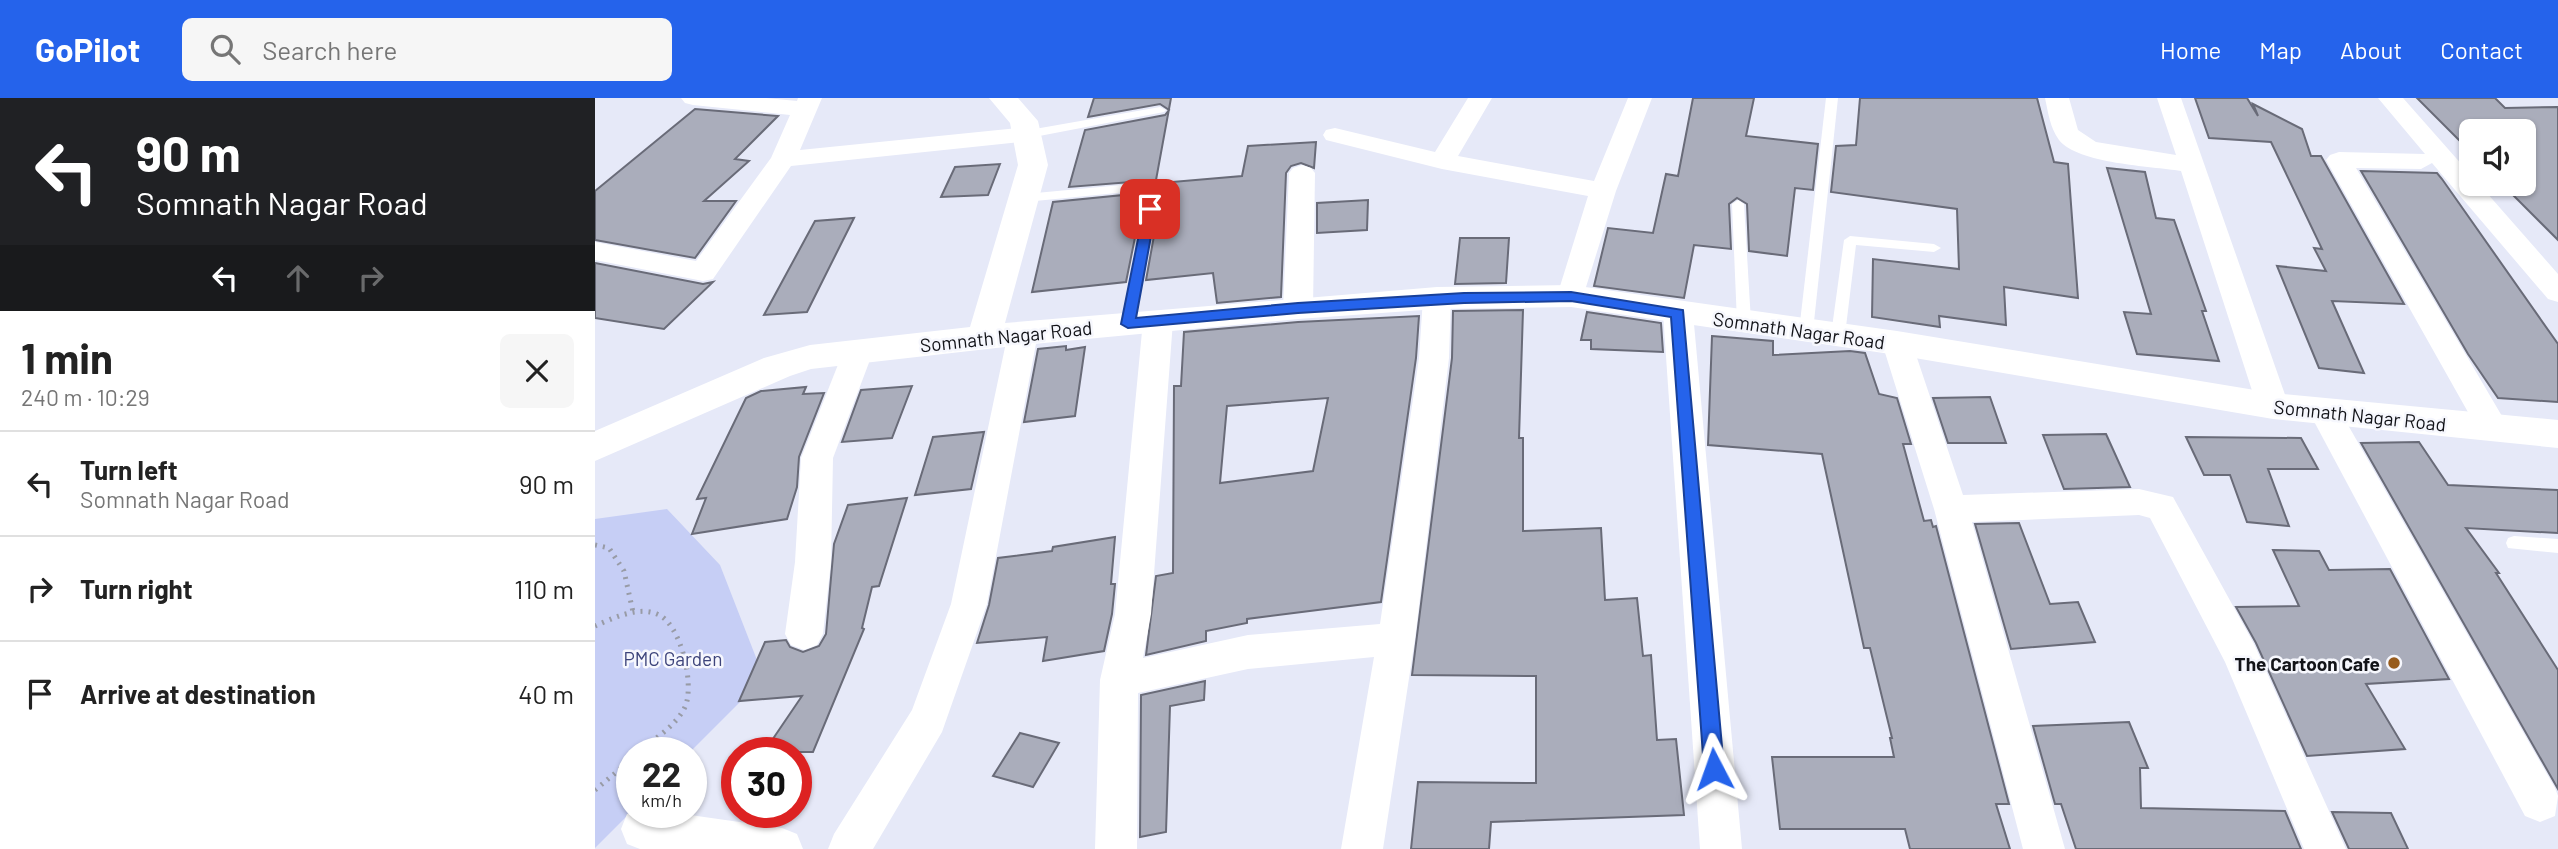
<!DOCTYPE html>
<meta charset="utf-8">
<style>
body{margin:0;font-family:Barlow,sans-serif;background:#f6f6f6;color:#222;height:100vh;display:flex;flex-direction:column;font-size:26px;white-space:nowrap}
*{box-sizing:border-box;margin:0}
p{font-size:23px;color:#767676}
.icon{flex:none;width:38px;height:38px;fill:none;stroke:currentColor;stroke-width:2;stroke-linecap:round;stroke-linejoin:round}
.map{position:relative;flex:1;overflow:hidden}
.panel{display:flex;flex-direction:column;background:#fff;width:595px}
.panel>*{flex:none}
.top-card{background:#202124;color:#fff;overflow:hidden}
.tools{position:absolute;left:1864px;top:21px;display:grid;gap:14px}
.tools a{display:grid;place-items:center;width:77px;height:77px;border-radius:10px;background:#fff;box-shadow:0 2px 5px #0004;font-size:35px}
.speed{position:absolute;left:21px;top:639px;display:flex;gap:14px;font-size:35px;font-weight:700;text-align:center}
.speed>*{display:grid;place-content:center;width:91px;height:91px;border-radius:50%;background:#fff;box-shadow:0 2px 5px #0004;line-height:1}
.speed small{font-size:18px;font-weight:400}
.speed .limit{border:10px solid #d22;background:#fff;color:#111}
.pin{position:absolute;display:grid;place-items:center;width:60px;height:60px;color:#fff;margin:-30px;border-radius:14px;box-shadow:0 4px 10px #0006}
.me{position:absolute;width:77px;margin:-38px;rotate:356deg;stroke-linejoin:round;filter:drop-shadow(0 0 5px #0008)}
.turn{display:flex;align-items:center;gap:24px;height:147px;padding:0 21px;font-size:32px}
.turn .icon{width:91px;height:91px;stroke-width:2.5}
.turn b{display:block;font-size:49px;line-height:60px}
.lanes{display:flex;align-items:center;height:66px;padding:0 21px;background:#0003;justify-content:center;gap:35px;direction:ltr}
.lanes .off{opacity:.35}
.round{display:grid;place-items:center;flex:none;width:74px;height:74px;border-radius:10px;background:#f6f6f6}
.head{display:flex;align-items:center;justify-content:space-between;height:119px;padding:0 21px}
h1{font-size:42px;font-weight:700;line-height:52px}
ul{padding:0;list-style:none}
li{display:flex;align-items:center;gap:21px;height:105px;padding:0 21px;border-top:2px solid #e0e0e0}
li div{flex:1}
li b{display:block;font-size:26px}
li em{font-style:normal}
header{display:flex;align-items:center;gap:42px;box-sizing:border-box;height:98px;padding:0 35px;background:#2563eb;color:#fff}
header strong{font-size:33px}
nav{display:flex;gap:38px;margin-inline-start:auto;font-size:24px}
.search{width:490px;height:63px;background:#f6f6f6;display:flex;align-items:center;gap:18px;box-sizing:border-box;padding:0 24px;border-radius:10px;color:#767676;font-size:26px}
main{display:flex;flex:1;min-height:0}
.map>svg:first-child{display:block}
.green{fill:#c6cef5}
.building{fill:#aaadbb;stroke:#696b78;stroke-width:2;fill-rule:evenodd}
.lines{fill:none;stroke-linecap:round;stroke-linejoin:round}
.path{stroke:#989ba6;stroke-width:5;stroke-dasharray:2 6;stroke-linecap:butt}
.service{fill:#fff;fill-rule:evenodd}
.minor{fill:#fff;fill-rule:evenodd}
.tertiary{fill:#fff;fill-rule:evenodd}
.route{fill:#2563eb;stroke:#184099;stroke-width:2}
.poi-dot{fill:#985c1d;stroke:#f6f7fd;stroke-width:2.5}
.labels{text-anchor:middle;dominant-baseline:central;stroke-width:5;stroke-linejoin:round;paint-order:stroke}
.street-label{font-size:19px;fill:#121318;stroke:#f6f7fd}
.park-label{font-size:19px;fill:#3d447b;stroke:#f6f7fd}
.poi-label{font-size:19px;font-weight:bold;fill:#121318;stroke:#f6f7fd;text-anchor:end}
</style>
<header>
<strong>GoPilot</strong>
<div class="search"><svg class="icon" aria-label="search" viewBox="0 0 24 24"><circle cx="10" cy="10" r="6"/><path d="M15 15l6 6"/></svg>Search here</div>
<nav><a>Home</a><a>Map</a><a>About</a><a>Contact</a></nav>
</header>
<main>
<section class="panel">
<div class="top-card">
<div class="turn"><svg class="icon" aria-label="left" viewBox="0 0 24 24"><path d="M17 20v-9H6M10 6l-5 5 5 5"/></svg><div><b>90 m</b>Somnath Nagar Road</div></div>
<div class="lanes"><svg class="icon" aria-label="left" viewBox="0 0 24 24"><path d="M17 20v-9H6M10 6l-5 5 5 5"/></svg><svg class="icon off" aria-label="ahead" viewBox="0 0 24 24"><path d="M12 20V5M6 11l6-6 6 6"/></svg><svg class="icon off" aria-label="right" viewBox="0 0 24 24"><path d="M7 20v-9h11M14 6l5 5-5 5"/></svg></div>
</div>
<div class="head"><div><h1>1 min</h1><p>240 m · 10:29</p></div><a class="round"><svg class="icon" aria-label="close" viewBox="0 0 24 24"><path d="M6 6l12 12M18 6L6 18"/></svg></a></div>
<ul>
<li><svg class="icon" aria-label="left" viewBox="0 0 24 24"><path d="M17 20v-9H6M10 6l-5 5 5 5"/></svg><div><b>Turn left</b><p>Somnath Nagar Road</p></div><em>90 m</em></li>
<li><svg class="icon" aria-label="right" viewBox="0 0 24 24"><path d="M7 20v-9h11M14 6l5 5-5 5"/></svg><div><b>Turn right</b></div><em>110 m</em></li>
<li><svg class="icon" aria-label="arrive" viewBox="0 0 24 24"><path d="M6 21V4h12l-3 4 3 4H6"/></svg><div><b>Arrive at destination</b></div><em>40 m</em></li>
</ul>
</section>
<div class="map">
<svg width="1963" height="751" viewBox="0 0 1963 751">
<rect width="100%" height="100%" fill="#e6e9f8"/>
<path class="green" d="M72 411 125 467 169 580 95 654H37V713L0 750V421Z"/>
<g class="building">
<path d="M499 0H576L561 82 474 89 490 32 570 17 574 12 565 6 493 19Z"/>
<path d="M1098 0H1159L1151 38 1223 46 1218 92 1200 90 1192 158 1154 153 1152 106 1142 100 1134 106 1136 151 1099 147 1089 200 999 188 1013 130 1058 135 1071 76 1083 78Z"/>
<path d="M1265 0H1442L1459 64 1473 66 1483 200 1409 189 1411 227 1344 218 1345 229 1277 219 1278 161 1364 171 1362 111 1236 94 1241 48 1261 47Z"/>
<path d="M1600 0H1652L1663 18 1658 6 1707 31 1716 58H1726L1809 206 1737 203 1769 275 1724 270 1682 168 1731 173 1719 150 1727 151 1676 44 1614 40Z"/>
<path d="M1822 0H1900L1910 10 1963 9V142L1907 86H1928V33H1876V54Z"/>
<path d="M100 11 183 18 140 61 154 63 109 103H141L100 160 0 142V93Z"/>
<path d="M721 44 719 70 706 65 696 68 691 75 686 199 622 205 618 175 551 182 568 88 565 85 647 78 653 48Z"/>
<path d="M405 66 393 97 346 99 360 69Z"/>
<path d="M1512 70 1550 74 1561 120 1579 122 1611 213H1607L1624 263 1542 256 1529 214 1556 216Z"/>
<path d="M1766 73 1842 75 1847 81 1963 246V304L1903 300 1873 256Z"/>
<path d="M549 95 531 184 437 194 458 104Z"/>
<path d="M773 102 772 132 722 135V105Z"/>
<path d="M259 120 212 214 169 217 220 123Z"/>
<path d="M865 140H914L911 185 860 186Z"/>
<path d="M0 165 108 186 118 184 69 231 0 220Z"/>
<path d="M928 212 924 340H928V433L1006 430 1010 502 1042 500 1048 558 1056 557 1062 642 1081 641 1089 717 896 724 894 751H816L823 684 941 685V578L817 577 857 260 858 213Z"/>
<path d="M992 214 1066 225 1068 254 996 251V242H986Z"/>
<path d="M824 218 821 260 786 504 652 521V525L611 533V543L551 557 561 478 578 475 579 288H586L589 234 703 224ZM733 300 718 373 625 385 632 308Z"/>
<path d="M1117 238 1178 243V257L1255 253 1270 255 1284 296 1302 300 1316 346H1308L1329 423 1336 422 1338 429 1341 428 1414 706H1401L1415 751H1315L1310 731H1185L1177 659H1299L1295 640H1297L1275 550H1269L1227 356 1113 347Z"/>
<path d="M471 248V252L490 249 480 318 429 324 443 251Z"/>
<path d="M317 288 297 340 247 344 266 292Z"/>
<path d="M211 289 208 296 229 295 204 359 202 389 192 421 97 436 111 400 102 401 151 300 166 293Z"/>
<path d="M1395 299 1411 345H1353L1338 300Z"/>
<path d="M389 334 376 391 320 397 338 339Z"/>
<path d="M1511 336 1535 389 1469 391 1448 337Z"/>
<path d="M1591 339 1706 340 1723 371H1673L1694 428 1652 424 1635 377H1609Z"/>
<path d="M1824 344 1853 387 1963 392V435L1871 430 1904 475H1901L1963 572V691L1766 345Z"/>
<path d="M312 400 284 488 277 489 267 530 269 531 218 654H169L207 598 144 603 170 544 191 542 195 549 208 554 224 548 231 536 239 446 253 407Z"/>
<path d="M1424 425 1455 506 1483 504 1500 544 1416 551 1380 426Z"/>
<path d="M520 439 516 486H520L517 516 509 553 448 563 452 539 382 545 394 507 403 460 457 453 458 449Z"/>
<path d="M1678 452 1724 453 1734 472 1795 471 1854 581 1771 586 1810 651 1712 658 1661 545 1641 509 1704 508Z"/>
<path d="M610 583 609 602 575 608 571 734 545 739 546 597Z"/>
<path d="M1534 624 1553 670H1545L1546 710 1690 713 1706 751H1481L1466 706H1460L1438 628Z"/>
<path d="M425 635 464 645 438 689 398 678Z"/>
<path d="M1737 714 1796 715 1813 751H1754Z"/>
</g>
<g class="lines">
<g class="path">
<path d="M0 447 14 450 29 473 38 514"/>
<path d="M0 528C18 520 43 508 62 516 86 525 100 587 90 609 81 628 59 641 44 654"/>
<path d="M0 692 37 661"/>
</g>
<g class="service">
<path d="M1231 0H1243L1218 233 1211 238 1204 233Z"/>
<path d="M565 9 571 12 569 14 434 40 428 36 434 32Z"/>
<path d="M559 84 565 88 540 226 533 231 526 226 552 92 430 104 424 100 430 96Z"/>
<path d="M1143 102 1149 106 1156 224 1149 229 1142 224 1137 106Z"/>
<path d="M1255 138 1339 146 1346 150 1339 154 1261 147 1250 237 1243 242 1236 237 1249 142Z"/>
<path d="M1919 438 1963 441V455L1913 450 1911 445 1913 440Z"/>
</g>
<g class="minor">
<path d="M86 0H171L202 3 203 0H227L205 52 434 29 443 31 446 36 443 41 434 43 196 68 118 181 108 183 0 162V144L101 163 176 60 195 17 98 7 90 5Z"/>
<path d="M873 0H897L863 58 999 83 1033 0H1057L1021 93 986 205 976 208 966 205 962 198 993 98 847 71 731 42 728 37 731 32 740 30 840 54Z"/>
<path d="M1450 0H1474L1483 32 1501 44 1581 57 1562 0H1586L1694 308 1689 316 1678 320 1667 316 1662 308 1586 73C1556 68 1483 66 1464 42 1455 30 1453 14 1450 0Z"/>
<path d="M1783 0H1808L1876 77V86H1884L1963 176V204L1953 201 1837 65 1826 71 1761 70 1914 330 1909 339 1898 342 1887 339 1731 62 1735 57 1744 54 1830 56Z"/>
<path d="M707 67 716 70 720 75 718 210 713 217 703 220 693 217 688 210 694 75 698 70Z"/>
<path d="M842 190 852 193 856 200 854 260 820 541 788 751H746L779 559 653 571 543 595 542 751H500L505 582 520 516 548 223 553 216 563 213 573 216 578 223 556 516 548 560 653 537 785 526 824 260 828 200 832 193Z"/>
<path d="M1083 205 1093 208 1098 215 1147 751H1105L1068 215 1073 208Z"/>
<path d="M428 225 439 228 443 235 392 506 347 634 278 751H233L239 736 317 612 356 506 413 235 417 228Z"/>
<path d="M1302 234 1313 238 1317 245 1368 397 1544 391 1578 399 1659 546 1751 751H1709L1630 564 1555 420 1544 417 1377 424 1470 751H1428L1339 411 1287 245 1291 238Z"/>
<path d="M263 243 274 246 278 254 238 360 236 464 228 536 222 547 209 552 196 547 190 536 200 464 206 360 248 254 252 246Z"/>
<path d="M1730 302 1741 306 1960 690 1963 698 1960 718 1945 724 1930 718 1714 314 1719 306Z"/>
<path d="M38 714H74L187 730 202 736 208 751H45L32 746 26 731 32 716Z"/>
</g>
<path class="tertiary" d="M394 0H423L443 23 453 67 410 225 842 189 976 187 1302 233 1678 295 1963 322V350L1678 321 1302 257 976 209 842 211 703 221 428 247 216 271 195 278 0 363V333L169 260 215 247 375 229 423 67 415 25Z"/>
</g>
<path class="route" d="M555 107 561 111 541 220 703 205 869 195 976 194 1088 212 1129 671 1126 677 1119 680 1112 677 1109 671 1076 219 976 203 869 205 703 215 533 230 526 226 549 111Z"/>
<circle class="poi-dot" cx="1799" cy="565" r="7"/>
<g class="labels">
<g class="street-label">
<text transform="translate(1204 232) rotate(8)">Somnath Nagar Road</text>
<text transform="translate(411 238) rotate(-6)">Somnath Nagar Road</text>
<text transform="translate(1765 317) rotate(6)">Somnath Nagar Road</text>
</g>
<g class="park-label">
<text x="78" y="560">PMC Garden</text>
</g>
<g class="poi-label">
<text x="1785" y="565">The Cartoon Cafe</text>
</g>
</g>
</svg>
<div class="tools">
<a><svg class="icon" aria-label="sound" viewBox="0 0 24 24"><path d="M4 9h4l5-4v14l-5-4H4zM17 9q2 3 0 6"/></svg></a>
</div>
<div class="speed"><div>22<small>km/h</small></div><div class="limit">30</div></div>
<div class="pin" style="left:555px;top:111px;background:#d93025"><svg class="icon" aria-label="arrive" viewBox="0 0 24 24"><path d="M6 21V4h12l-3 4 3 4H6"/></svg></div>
<svg class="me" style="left:1119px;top:671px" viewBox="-20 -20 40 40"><path d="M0-17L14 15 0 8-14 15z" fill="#2563eb" stroke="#fff" stroke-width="4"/></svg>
</div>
</main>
